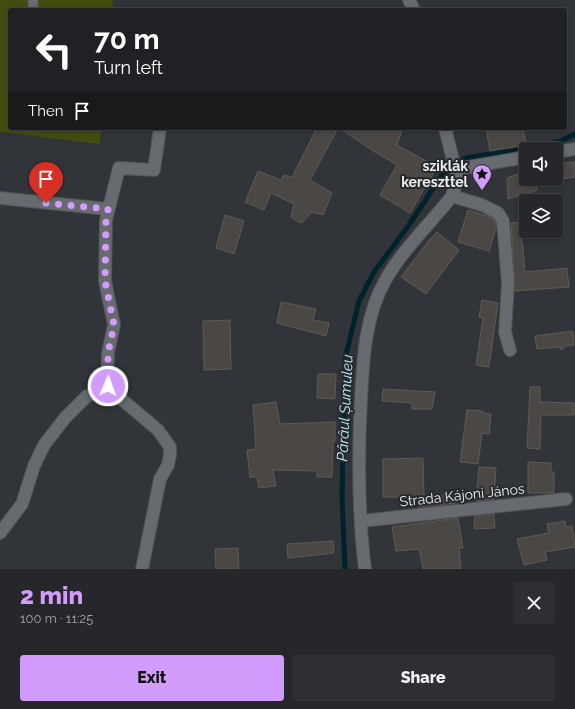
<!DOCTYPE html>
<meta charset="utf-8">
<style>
body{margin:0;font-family:Raleway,sans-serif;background:#2d2f32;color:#f1f3f6;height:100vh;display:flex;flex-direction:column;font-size:15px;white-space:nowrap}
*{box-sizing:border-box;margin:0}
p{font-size:13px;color:#a3a5a8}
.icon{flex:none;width:22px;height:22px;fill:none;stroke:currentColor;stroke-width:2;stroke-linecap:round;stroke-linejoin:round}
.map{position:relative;height:569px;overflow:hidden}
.drawer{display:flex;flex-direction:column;background:#25272a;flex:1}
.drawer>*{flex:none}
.top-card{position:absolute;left:8px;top:8px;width:559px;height:122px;border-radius:4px;box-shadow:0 2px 6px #0003,0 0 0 1px #424447;background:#202124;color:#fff;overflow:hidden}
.tools{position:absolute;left:519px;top:142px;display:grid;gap:8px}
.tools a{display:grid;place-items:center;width:44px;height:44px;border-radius:4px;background:#25272a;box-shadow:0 2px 6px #0003,0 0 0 1px #424447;font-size:20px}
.pin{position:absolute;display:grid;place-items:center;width:34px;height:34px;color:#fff;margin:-41px -17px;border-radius:50% 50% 50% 0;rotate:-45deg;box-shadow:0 0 4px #0007}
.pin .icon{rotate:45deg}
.me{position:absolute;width:44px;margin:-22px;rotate:2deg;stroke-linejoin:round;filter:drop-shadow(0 0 3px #0008)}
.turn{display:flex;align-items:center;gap:14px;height:84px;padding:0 20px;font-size:18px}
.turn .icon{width:52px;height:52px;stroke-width:2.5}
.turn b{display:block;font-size:28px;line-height:34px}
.then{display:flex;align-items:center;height:38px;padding:0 20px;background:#0003;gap:8px;font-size:15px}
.round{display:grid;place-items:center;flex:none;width:42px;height:42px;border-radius:4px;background:#2d2f32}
.headline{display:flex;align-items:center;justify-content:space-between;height:68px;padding:0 20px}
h1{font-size:24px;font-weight:800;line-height:30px;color:#d39cfc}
.primary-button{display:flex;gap:8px;margin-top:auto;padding:8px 20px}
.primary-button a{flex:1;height:46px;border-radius:4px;background:#d39cfc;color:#111;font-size:16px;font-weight:800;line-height:46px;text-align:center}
.primary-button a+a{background:#2d2f32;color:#f1f3f6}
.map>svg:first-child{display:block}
.green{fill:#424d0f}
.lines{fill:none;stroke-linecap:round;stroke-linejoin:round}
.stream{stroke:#00222a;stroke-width:5}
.building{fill:#4b4744;stroke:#5e5a57}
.service-casing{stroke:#505255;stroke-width:11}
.minor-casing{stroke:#505255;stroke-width:14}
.tertiary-casing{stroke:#505255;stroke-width:14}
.service{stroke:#676a6e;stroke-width:9}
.minor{stroke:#676a6e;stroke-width:12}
.tertiary{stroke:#676a6e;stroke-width:12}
.route{stroke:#d39cfc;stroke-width:7;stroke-dasharray:0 12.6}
.labels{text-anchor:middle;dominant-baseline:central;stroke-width:4;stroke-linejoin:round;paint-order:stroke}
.poi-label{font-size:14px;font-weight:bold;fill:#ebedef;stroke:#272a2d;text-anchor:end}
.street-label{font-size:14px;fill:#ebedef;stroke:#272a2d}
.water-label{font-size:15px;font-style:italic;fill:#b9eaf8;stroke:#272a2d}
</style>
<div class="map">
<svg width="575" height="569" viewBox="0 0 575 569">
<rect width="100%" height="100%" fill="#313438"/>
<path class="green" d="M0 0H113L112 10H10V128H101L100 144 0 132Z"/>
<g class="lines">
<path class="stream" d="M345 569 342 496 345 359 359 301 374 272 409 225 442 175 465 158 524 149 561 141 575 134"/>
</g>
<g class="building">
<path d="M317 128H338L310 180 332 193 323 215 312 212 302 223 295 220 291 217 294 204 271 193 264 210 245 202 258 171 281 180 284 175 292 177Z"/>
<path d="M339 128H403L397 145 437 167 410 213 380 195 397 165 375 152Z"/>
<path d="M486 128H523L526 145 490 151Z"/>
<path d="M575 162V177L556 180V164Z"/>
<path d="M526 171V179H534L537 190 508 199 507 178Z"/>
<path d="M468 210 487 216 493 219 496 223V228L489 251 458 242Z"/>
<path d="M225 215 244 221 234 254 216 248Z"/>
<path d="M519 222 523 249 525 272 567 268 569 287 515 291 511 223Z"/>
<path d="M437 232 459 250 426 294 401 277 430 239Z"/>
<path d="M482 300 498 303 489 367 476 365 483 318 479 317Z"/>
<path d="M281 302 316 309 313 320 329 323 326 336 277 323Z"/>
<path d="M230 320 231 369 204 370 203 321Z"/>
<path d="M573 331 574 345 565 346 562 350 558 347 537 349 535 336Z"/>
<path d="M318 374H336L335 399 317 398Z"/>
<path d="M530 387H540V402L574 403V415H541L540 449 527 448Z"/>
<path d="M383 389 435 392 432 409H412V403L382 401Z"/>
<path d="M276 402 280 424 335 422V441H333L332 477H317V471L273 470 276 486 259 488 257 477H250L247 450 256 449 253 405Z"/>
<path d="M467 410 483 411V413L491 414 489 434 482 433 478 464 460 462Z"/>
<path d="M423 458 424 497H383V459Z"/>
<path d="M528 462 551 463V472H554V493H528Z"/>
<path d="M479 467 496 468 494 499 476 501Z"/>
<path d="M455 493 456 503 419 507V499Z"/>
<path d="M494 514 495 528 474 529 475 516Z"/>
<path d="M458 518 463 548H459L461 569H423L419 549 396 551 392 527Z"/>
<path d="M565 521 566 527 572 526 575 547 545 552 547 560 524 565 517 539 549 533 547 524Z"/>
<path d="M333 541 334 553 288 558 287 544Z"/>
<path d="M238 548 239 569H216L215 549Z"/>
</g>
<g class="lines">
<defs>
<path id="service" d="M33 10V0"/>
<g id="minor">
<path d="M556 152 575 149"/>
<path d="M457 169 526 157"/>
<path d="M452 196 482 205 498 213 503 221 508 283 505 332 510 350"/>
<path d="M0 198 108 209"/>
<path d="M361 521 566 499"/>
<path d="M0 533 22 504 34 466 44 445 65 418 87 396 107 387"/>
<path d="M142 569 160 479 168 465 170 455V447L158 430 107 387 108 353 114 325 105 281 106 220 119 168 154 170 160 128"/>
</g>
<g id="tertiary">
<path d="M409 0 414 10"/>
<path d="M365 569C358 513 358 456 361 400 363 359 365 315 386 279 404 248 430 224 452 196L456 184 457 169 453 160 445 128"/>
</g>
</defs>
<use href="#service" class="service-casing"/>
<use href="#minor" class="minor-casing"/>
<use href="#tertiary" class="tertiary-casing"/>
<use href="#service" class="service"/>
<use href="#minor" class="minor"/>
<use href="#tertiary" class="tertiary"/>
</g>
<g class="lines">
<path class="route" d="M46 203 108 209 106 220 105 281 114 325 108 353V386"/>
</g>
<defs>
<symbol id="sight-pin" viewBox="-11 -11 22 30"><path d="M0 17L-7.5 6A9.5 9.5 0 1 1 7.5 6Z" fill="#d39cfc" stroke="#272a2d"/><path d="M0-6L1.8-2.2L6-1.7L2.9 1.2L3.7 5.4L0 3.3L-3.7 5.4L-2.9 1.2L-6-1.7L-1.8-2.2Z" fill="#111"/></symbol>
</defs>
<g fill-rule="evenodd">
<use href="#sight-pin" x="471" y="163" width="22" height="30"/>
</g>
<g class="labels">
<g class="poi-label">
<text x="468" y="166">sziklák<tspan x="468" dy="16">kereszttel</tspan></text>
</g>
<g class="street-label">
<text transform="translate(462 495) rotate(-6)">Strada Kájoni János</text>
</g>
<g class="water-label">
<text transform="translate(345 408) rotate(-87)">Pârâul Șumuleu</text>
</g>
</g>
</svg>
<div class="tools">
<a><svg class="icon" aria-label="sound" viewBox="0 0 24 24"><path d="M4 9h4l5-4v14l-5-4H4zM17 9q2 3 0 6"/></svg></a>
<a><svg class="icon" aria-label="layers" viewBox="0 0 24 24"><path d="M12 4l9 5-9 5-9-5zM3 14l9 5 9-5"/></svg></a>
</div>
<div class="pin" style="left:46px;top:203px;background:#d93025"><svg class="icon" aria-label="arrive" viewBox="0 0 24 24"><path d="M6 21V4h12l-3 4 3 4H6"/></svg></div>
<svg class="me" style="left:108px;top:386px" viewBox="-20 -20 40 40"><circle r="17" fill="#d39cfc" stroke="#fff" stroke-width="3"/><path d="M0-11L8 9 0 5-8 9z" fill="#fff"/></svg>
<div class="top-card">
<div class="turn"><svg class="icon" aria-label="left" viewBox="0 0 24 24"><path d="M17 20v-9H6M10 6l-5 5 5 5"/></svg><div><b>70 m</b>Turn left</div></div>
<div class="then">Then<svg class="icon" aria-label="arrive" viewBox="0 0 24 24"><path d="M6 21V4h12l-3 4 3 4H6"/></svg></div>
</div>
</div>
<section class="drawer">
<div class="headline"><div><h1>2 min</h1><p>100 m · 11:25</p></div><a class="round"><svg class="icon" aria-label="close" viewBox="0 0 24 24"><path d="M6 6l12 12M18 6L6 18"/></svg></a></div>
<div class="primary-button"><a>Exit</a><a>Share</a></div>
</section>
